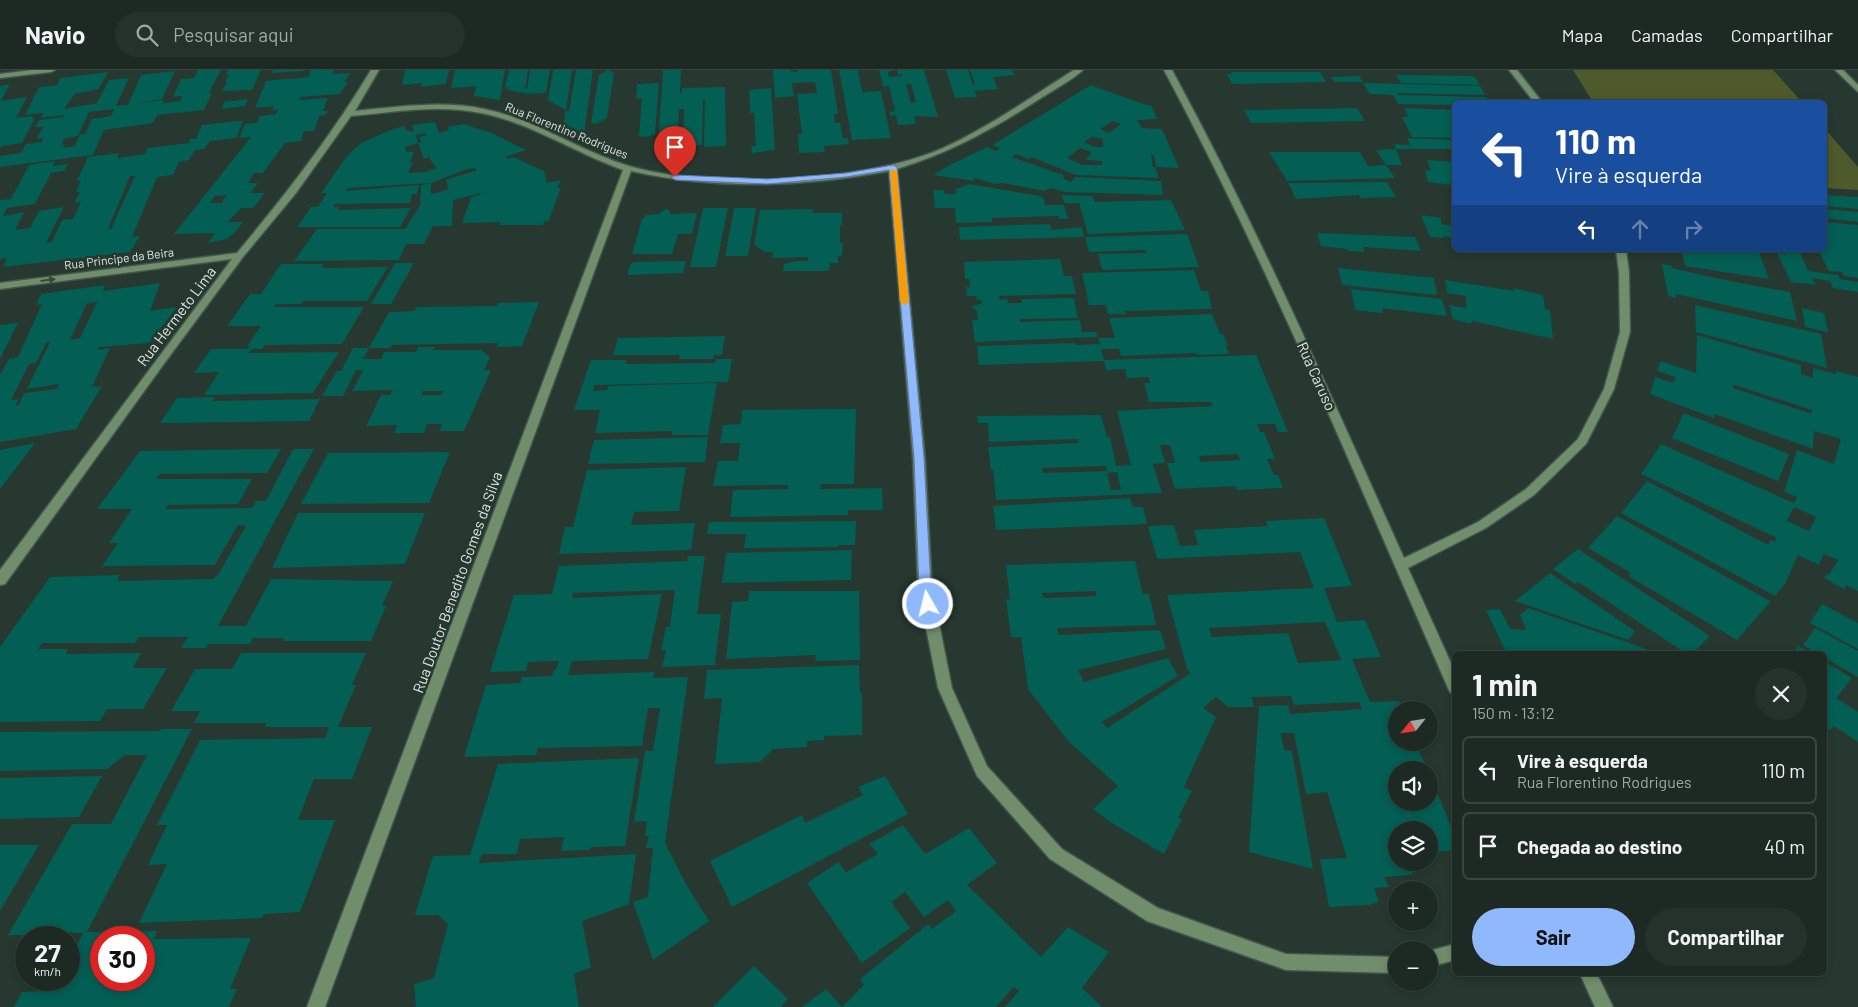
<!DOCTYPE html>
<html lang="pt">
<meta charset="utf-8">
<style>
body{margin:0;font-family:Barlow,sans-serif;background:#25322b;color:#f1f3f6;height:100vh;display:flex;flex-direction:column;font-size:19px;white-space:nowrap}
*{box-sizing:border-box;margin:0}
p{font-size:16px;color:#a0a7a6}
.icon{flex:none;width:28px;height:28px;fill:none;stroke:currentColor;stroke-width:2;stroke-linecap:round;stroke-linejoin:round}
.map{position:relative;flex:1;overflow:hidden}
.sheet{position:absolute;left:1452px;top:581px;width:375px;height:325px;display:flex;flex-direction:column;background:#1c2a23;border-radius:8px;box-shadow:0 2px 8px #0003,0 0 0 1px #3a4641}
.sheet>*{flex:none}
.top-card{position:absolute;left:1452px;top:30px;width:375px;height:152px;border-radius:8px;box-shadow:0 2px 8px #0003,0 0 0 1px #3a4641;background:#1a4fa0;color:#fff;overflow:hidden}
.needle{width:32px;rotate:240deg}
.fabs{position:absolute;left:1388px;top:631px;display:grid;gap:10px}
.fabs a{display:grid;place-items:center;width:50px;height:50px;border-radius:50%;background:#1c2a23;box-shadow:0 2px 8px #0003,0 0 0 1px #3a4641;font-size:25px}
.speed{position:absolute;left:15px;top:856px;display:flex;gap:10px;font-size:25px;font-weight:700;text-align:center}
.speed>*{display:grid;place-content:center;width:65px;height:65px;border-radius:50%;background:#1c2a23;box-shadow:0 2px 8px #0003,0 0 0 1px #3a4641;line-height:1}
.speed small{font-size:12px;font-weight:400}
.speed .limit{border:8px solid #d22;background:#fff;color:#111}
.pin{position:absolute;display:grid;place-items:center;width:42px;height:42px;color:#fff;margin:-51px -21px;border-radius:50% 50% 50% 0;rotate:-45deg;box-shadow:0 0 5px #0007}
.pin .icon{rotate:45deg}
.me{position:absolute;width:55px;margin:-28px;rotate:352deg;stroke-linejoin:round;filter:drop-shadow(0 0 4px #0008)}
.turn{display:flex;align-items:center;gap:18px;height:105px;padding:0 20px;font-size:22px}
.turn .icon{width:65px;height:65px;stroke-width:2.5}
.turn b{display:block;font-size:35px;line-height:42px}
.lanes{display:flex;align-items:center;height:48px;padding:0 20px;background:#0003;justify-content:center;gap:25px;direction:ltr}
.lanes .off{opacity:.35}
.round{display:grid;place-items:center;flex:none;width:52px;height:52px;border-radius:26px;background:#25322b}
.headline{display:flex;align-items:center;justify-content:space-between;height:85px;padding:0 20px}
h1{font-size:30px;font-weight:700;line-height:38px}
.button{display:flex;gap:10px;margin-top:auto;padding:10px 20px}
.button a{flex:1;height:58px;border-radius:30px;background:#8fb8fd;color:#111;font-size:20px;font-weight:700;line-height:58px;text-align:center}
.button a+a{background:#25322b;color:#f1f3f6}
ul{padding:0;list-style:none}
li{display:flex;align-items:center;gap:15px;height:68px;margin:0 10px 8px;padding:0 10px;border:2px solid #3a4641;border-radius:8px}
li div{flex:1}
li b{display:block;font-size:19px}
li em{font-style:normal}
header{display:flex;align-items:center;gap:30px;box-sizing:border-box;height:70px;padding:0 25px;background:#1c2a23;border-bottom:1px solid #3a4641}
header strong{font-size:24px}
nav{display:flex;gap:28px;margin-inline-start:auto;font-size:18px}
.search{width:350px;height:45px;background:#25322b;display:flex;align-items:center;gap:12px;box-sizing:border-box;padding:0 18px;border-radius:28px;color:#a0a7a6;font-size:19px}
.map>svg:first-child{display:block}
.green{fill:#4e5a2b}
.building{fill:#035e53;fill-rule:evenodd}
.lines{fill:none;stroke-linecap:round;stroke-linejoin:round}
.minor-casing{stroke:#43544b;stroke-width:3}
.minor{fill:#708e6b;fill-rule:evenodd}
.oneway{fill:#35493b}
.route{fill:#8fb8fd;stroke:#5d78a4}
.slow{fill:#f59e0b}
.labels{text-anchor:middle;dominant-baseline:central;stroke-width:5;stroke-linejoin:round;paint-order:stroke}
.far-street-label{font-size:12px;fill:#dde7e1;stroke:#26382f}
.street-label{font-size:15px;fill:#dde7e1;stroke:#26382f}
</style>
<header>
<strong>Navio</strong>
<div class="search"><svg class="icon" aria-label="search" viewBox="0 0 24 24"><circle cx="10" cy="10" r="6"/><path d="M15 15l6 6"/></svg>Pesquisar aqui</div>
<nav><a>Mapa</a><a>Camadas</a><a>Compartilhar</a></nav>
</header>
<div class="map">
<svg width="1858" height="937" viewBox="0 0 1858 937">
<rect width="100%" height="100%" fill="#26382f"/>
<g class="green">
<path d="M1573 0H1773L1802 32H1593Z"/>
<path d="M1825 59 1858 97V120L1825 118Z"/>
</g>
<g class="building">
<path d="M198 0H221L209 23H212L204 40 157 45 153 53 104 60 93 85 0 97V86L21 83 26 74 42 72 43 68 36 69 43 57H35L39 50 63 47 64 45 41 48 43 43 25 45 39 17 57 15 61 8 108 2 99 19 75 24 64 39 97 33 109 10 129 8 116 36 128 35 141 5 175 1 162 29 138 33 164 30 163 33 180 31 182 26 173 27 181 9 194 8ZM114 39 111 46 92 49 85 64H80L75 76 63 78 65 74 61 75 64 69 78 66 89 42Z"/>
<path d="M228 0H261L252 20 222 21 227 12H225L229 5H226Z"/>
<path d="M273 0H304V1L272 3Z"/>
<path d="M311 0H334L332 4 351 3 344 12H348L340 24 300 27 299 30 328 28 323 41H328L325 45 319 46 314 61H304L301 71 285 73 263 103H254L248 113H258L250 123H265L253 138H241L228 152H243L236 161 227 169 208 173 215 163 174 164 251 67 239 68 245 54 257 53 260 46 276 44 278 39 272 40 274 36 255 38 266 11 308 7ZM227 125 221 133H210L215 126Z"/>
<path d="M405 0H449L446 14 421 17 422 13 402 15Z"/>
<path d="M455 0H505L500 30 474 26 476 16 451 18Z"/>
<path d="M509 0H528L525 19H527L530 0H550L546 23 524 24V23L507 20 508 17H505Z"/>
<path d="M553 0H572L566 40 548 30Z"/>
<path d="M576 0H593L584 63 564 54 565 41H569Z"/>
<path d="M608 0 614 3 607 48 596 54 591 53 599 5Z"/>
<path d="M663 0H681L680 23H682V18L725 17 726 76 704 77 705 30H703L702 75 683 77 684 39H679L678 72 658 74Z"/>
<path d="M773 0H791V2H798L797 0H831L838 44H834L835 53H840L843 68H848L849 74 824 76 825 82 799 83 798 64H802L797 24 817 23 815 12 792 13 794 26 775 28Z"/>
<path d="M839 0H858L862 22 881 21 891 68 852 70Z"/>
<path d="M879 0H894L888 2 889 7 902 6 901 4 898 5 897 0H924L938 47 914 46 916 54 898 55 896 45 890 46 889 42 895 41 889 16 883 17ZM906 14H911L916 32 911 33Z"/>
<path d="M946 0H968L973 15 975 14 970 0H1012L1015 5 993 7 998 19 974 21 977 27 955 28Z"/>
<path d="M1231 2H1320L1326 12 1232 14 1227 4H1232Z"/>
<path d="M1396 5 1474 6 1480 15 1401 13Z"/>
<path d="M1359 6 1363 12H1335L1331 7Z"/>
<path d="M659 13 655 64 647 67 639 66 642 28 636 29 637 14Z"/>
<path d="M1363 13 1480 16 1485 25 1397 23 1398 25 1486 27 1490 32H1455V35L1398 34 1393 25 1370 24Z"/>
<path d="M10 14 1 31 27 27 16 48 33 46 32 49 35 48 22 73 2 76 0 79V16Z"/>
<path d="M1091 15 1146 35H1151L1157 49 1137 50 1142 58 1162 59 1179 98 1156 97 1154 85 1151 84 1153 97H1155L1159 108 1076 105 1031 87 1028 89 1016 84 1012 87 1063 105 1064 109 1071 112 1075 107 1161 111 1163 125 1065 122 1051 118 1044 121 1003 113 995 114 975 108 973 111 934 105 948 96 987 77 996 81 1000 78 992 75ZM1113 51 1121 54 1109 63 1100 59ZM1092 67 1103 69V77H1095L1084 72ZM1080 78 1092 82 1086 90 1102 91V95H1083L1067 88Z"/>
<path d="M771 18 775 80 752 83 751 76H756L754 43H750L749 20Z"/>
<path d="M248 29 245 36 222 39 224 32Z"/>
<path d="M1357 38 1365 51 1251 53 1244 40Z"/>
<path d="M1404 38 1455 40V68L1412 67 1402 47H1408Z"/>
<path d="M239 51H243L236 68 210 71 204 79 195 80 189 90 179 92 173 105 157 107 132 167 140 166 130 182 3 197 7 188 0 189V130L11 129 29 95 55 91 53 96 68 94 64 101 51 103 35 134 7 138 3 146 24 142 15 160 30 158 39 141 64 137 46 173 52 172 62 150 73 149 81 132 74 133 80 122H76L81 110 77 111 88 87 119 83 117 88 145 84 148 78 189 73 190 69H196L202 55ZM130 106H135L111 159H108Z"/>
<path d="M435 52 439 63 449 60 448 57 463 54 489 62 526 80 505 87 508 89 513 87 544 101 547 113 561 110 557 118H561L548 152 545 151 542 155H499L501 152 462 153 471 127 480 125 481 123 453 130 452 156H433L424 174H406L399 190 294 191 317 159H405L420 135 421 115 431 113V124L443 121 448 119 446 110 477 100 474 98 467 99 431 113 347 118 346 121 419 115 417 124H412L410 133 334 134V137H339L337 140 411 138 400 157H297L311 137H318L327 123H321L347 86 361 73 393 59 404 56 406 60 414 62 412 55ZM426 63V65L419 67 421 72 418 73 424 89 429 87 436 98 426 102 408 103 413 93H410L414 82H407L405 77 418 73 416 65Z"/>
<path d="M1407 68 1455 70V79H1396L1394 74 1410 75Z"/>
<path d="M1396 79 1402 95H1386L1395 108 1287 111 1269 82H1360L1368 96 1386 95 1376 80Z"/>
<path d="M1427 90 1455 92V113H1449L1450 115 1428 112 1425 100 1431 101Z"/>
<path d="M1387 112 1396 127 1360 128 1359 125 1296 129 1288 113Z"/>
<path d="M970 114 1040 126 1044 129 1045 135H1064L1068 149H1059L1058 146 992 148V152L956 153 955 138H935L933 120H944L945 124H956V119Z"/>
<path d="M1062 125 1092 126 1095 132 1171 130 1185 160 1088 164 1079 133H1064Z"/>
<path d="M1825 125 1858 127V139L1825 136Z"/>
<path d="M667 138 671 144 697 143 692 164H678L672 184H632L642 149 646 145 658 144Z"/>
<path d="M703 138H728L716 197H690Z"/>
<path d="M734 138H756L748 186H725Z"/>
<path d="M813 139 812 143H842V155H840V173H843L842 186H838V193H830L829 201H783L784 194 796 191H808V187L772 188 773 182H765L754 175 760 140Z"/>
<path d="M1825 139 1858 142V152L1825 148Z"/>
<path d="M1421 145 1441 148V154L1453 156 1455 152V168L1443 166V168L1430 167Z"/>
<path d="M1825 152 1858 155V208L1844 206 1842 202 1829 201 1818 180H1825Z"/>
<path d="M1050 154 1052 160 1082 157 1084 167 960 170 959 157Z"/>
<path d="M1317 163 1415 167 1421 181 1363 177 1364 182 1348 181 1347 179 1321 176Z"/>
<path d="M1187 164 1199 197 1102 200 1098 184 1147 183 1146 180 1089 182 1085 167Z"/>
<path d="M1681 180H1758L1769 209 1685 196Z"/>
<path d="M1783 180H1799L1808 201 1838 205 1840 209 1858 212V222L1833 218 1830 211 1812 208 1816 215 1791 212 1777 183 1786 184Z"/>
<path d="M1060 189 1064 206H1072L1076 224 999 226 1000 230 1007 229 1008 233H1022L1021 229 1074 228 1078 248 1020 249V252L1080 250 1082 262H1096L1098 267 975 272 972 250H978L977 241 971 237 982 233 981 230H977L976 226H967L966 217H970L969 209H965L964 192Z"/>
<path d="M686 191 683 203 627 205 630 195 634 192Z"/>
<path d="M395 193H414L391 234H371Z"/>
<path d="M281 194H324L322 198 388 197 367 231H303L301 234H275L274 237H364L342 274 265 275 262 279H252L249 283 339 282 313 323 204 325 219 302 194 303 211 279H248L250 276H247L261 256H227L250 224H261Z"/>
<path d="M1662 194 1672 196V198L1735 212 1790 222 1797 251 1676 224V228L1668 226Z"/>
<path d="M1338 198 1434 208 1437 225 1342 215Z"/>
<path d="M1194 200 1201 221H1208L1212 239 1125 241V244H1108L1106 235H1089L1082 203Z"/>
<path d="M1445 210 1514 221 1513 218 1543 225 1545 239 1550 240 1553 269 1472 251 1471 254 1453 249 1449 235 1466 238V226L1447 223Z"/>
<path d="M160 213 150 241 177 237 149 273 99 277 97 280 110 278 92 317 102 316 76 359 0 372V305L9 289 18 287 42 234 36 235 41 224 105 215 103 221ZM97 232 80 268 70 270 87 233ZM50 272 27 319 59 314 57 319 24 323 19 335 15 336 19 329 11 330 29 294 36 293 46 273Z"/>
<path d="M1351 219 1442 229 1447 246 1382 238 1383 243 1355 240Z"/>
<path d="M539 232 522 276 496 277 498 273 392 275 390 278H369L389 242 414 241 417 237 497 236 498 233Z"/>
<path d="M1695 235 1821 264 1827 298 1696 262Z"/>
<path d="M1802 238 1824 243 1828 262 1805 257Z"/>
<path d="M1212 244 1220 264H1223L1228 275 1226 276 1229 284 1198 285 1196 283 1121 286 1119 279H1101L1104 291 979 295 977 276 1075 273 1076 275 1100 274 1098 268H1115L1109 248Z"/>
<path d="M18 253 0 289V255Z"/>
<path d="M1697 265 1801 295V304L1813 308V298L1836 304V301L1858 307V521L1846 515 1844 519 1824 508 1827 504 1829 505 1838 490 1824 484 1819 495 1798 485 1785 514 1775 526 1621 443 1647 411 1768 475 1771 470 1775 472 1777 468 1641 404 1661 374 1794 433 1797 427 1784 422 1797 380 1834 394 1841 369 1814 361 1813 379 1715 344 1714 348 1650 324 1655 307 1673 313 1676 307 1657 301 1661 291 1696 303ZM1734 315 1812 340V344L1733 318ZM1794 437 1816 447 1809 461 1787 451Z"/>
<path d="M725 266 722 285H714L713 289H679L680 285H613L618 268Z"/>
<path d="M418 277H435L433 280H481L490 287 484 300H491L464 361H439L442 354H427L424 363H394L397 355 366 356 381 325H390L393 320 352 321 363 300H356L343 326H322L337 301H341L353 278H369L363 289H381L384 282H416ZM423 321H443L441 325H421Z"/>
<path d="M1256 285 1288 362H1278L1275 354H1257L1260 362H1264L1275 389H1267L1274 405H1278L1283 418 1237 420 1235 416 1175 419 1167 393H1175L1170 375H1160L1165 393 1153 394 1162 423 996 430 993 400H991L988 377 1078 373V369L989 372 988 353H978L977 346 1101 345 1107 367H1110L1116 396 1131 395 1117 341 1213 336 1211 332H1149L1144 313H1150L1149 307 1127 308 1125 299 1106 300 1104 290ZM1238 384 1240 390 1201 392 1199 386ZM1106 396 1107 401 1043 403 1042 398ZM1117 402 1121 420H1111L1107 403Z"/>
<path d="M716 289H732L728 312 595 315 593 321 607 320 609 316 717 313 708 365H672V361L595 363 600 340H574L591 290H626V294L715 293Z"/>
<path d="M215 327 212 331 320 329 309 351 160 353 177 328Z"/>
<path d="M856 339 854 414H821L820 419 882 418 883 440H848V445L730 447 733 420 788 419V415L713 416 718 391H738L740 373H720L723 355 741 354 742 340Z"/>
<path d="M1684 343 1789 384 1778 411 1672 368Z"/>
<path d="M708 367 705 392 588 394 594 370Z"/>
<path d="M35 373 0 419V380Z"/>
<path d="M281 379 267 403 160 404 156 409H252L238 434 168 435 165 439 252 438 256 431H266L293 379H314L218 556H246L271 509 393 511 382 536H386L371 571H283L284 568H253L250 574H208L206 578H181L188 567H139L135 573H42L38 579H68L66 584 141 583 133 598H167L143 639H107L100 651 0 652V577L50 507 120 505 117 511 213 509 219 503 246 456 238 455 215 495 102 496 118 473H109L132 439H97L140 381Z"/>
<path d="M450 382 429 433 301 434 328 383Z"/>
<path d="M686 397 679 441 634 442 631 455 695 453 691 480 559 484 565 457H573L587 400Z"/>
<path d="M1130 428 1133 437H1143L1147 454 996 460 993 436Z"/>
<path d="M298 443H425L405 494 272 498Z"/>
<path d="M1617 446 1770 531V532L1737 570 1628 506 1631 503 1588 478Z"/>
<path d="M1324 448 1352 516 1324 518 1337 552 1365 550 1381 587 1352 589 1370 632 1399 631 1403 640H1396V672H1416L1427 700H1396V732H1429V703L1453 761V780L1432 783 1429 775V760H1396V792H1423L1411 805 1384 807 1389 817 1374 818 1379 832 1369 835 1329 837 1320 789 1347 788 1327 722 1306 724 1294 663H1281L1284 680 1292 681 1313 799 1249 782 1259 636 1288 635 1290 644 1362 639 1359 632 1294 635 1291 626 1252 627 1254 637H1228L1216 627 1203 638 1216 647 1184 717 1192 721 1178 748 1182 749 1164 784 1110 752 1093 739 1118 716 1068 671 1028 619 1021 567H1011L1006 529 1010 530 1006 495 1135 491 1143 524H1149L1156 555 1057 558 1059 565 1160 560 1166 579 1078 600 1084 612 1168 588 1178 606 1102 652 1107 658 1191 603 1187 599 1167 525 1314 518 1300 482 1157 489 1148 456 1174 455 1180 476 1198 475 1194 460 1268 456 1266 451ZM1096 521V526L1044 528 1042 523ZM1325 552 1341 590 1298 593 1288 563 1212 567 1209 558Z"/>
<path d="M856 451 855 475H839L838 477 744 478 746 464H707L709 452Z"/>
<path d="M1578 479 1710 566 1692 584H1687L1578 512 1575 514 1553 499Z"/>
<path d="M852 480 851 510 722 513 726 483Z"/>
<path d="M688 486H705L697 544H721L715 595 662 597 666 580H661L666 557H670L675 520 573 523 572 528 662 524 648 589 572 591 568 605 655 602 653 608 688 607 665 773 686 814 709 851 653 890 633 832 648 827 653 778H646L649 766H645L647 751 634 752 645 681H653L660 638H648L642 676 538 678 536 685 464 687 486 615 520 613 522 607 552 606 554 600H556L559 591 528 592 526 601 490 602 514 525 552 524 559 496 687 491Z"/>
<path d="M1550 503 1635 561 1628 570 1515 531Z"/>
<path d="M749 521H859L860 590 815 591 816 585 726 589 732 532 748 531Z"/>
<path d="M1822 534 1858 553V579L1810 553Z"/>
<path d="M1528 538 1658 583V584H1507L1486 540 1500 539 1510 559 1526 560 1520 545Z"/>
<path d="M1815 558 1858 581V607L1825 588V584H1818L1803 575Z"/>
<path d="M1798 576 1811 584H1793Z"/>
<path d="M241 583H366L352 615H356L338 657H372L352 709H314L298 750H335L300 842 264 844 262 848 139 853 167 794 148 795 167 755H157L200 670 325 668 329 657H265L266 653H194L200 641H171L195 599H232Z"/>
<path d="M1825 592 1852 608 1836 628 1858 642V672L1834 656 1830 660 1825 656Z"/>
<path d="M859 595 860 623 862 622V665L824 666V670L807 671V677L773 679 760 692 715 694 722 628 704 629 707 600Z"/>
<path d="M161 659H192L87 862 157 861 154 869 251 868 230 919H237L229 937H14L22 922 53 921 59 910H69V890L83 863 54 862 53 865H8L72 754H111L147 685H125L107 699 0 701V662L160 661ZM101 868H144V910H101Z"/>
<path d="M639 688 625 776 591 777 590 780 561 781 564 767 520 769 517 784H482L479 793 636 784 629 834 582 851 591 897 574 904 579 937H416L414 914 434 908 448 854 438 845H415L433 786 470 785 498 694Z"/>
<path d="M102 706 79 747 0 749V708Z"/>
<path d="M885 706 908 744 732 837 710 791 802 745 805 753 863 725 858 717Z"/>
<path d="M903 755 925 784 969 758 997 793 967 815 1041 887 1068 857 1109 882 1082 918 1102 937H1005L1019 921 1014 917 996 937H842L864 915 860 909 928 854 932 859 956 841 948 830 924 847 905 822 891 832 910 858 862 893 807 813 838 792 846 802 878 784 869 774Z"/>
<path d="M0 775H39L0 841Z"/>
<path d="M754 896 788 929 781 937H713Z"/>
<path d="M826 919 842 937H802Z"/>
</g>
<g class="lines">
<defs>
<g id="minor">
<path d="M32 0H55L51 2 0 8V4Z"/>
<path d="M371 0H379L355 41C397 37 442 30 484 39 535 49 579 81 629 96 711 120 864 113 943 78 989 57 1031 27 1074 0H1083C1071 11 1055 19 1041 28 995 58 950 83 897 99L925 389 932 518 952 618 987 696 1062 779 1158 838 1286 884 1396 887V903L1286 900 1147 851 1050 789 977 706 938 618 918 518 913 389 889 101C804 117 716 120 631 101L325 937H307L623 100C575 83 531 53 481 43 439 34 394 42 351 46L296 123 243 187 163 295 5 514 0 515V500L232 189 0 219V213L237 183C286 124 332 65 371 0Z"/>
<path d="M1164 0H1172C1258 158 1330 324 1404 488L1478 452 1526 419 1578 369 1604 319 1620 262 1619 202 1616 180H1626L1629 202 1630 262 1614 319 1586 374 1534 425 1486 458 1408 498 1455 602V624L1450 622 1448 618C1357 411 1271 200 1164 0Z"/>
<path d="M1509 0H1517L1542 32H1534Z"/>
<path d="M1835 0H1843L1858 15V22Z"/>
<path d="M1455 874V890L1429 897V881Z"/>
<path d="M1580 904H1597L1613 937H1595Z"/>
</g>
</defs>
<use href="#minor" class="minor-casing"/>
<use href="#minor" class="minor"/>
</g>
<defs><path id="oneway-solid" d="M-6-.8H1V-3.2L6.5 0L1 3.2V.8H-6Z" transform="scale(1.25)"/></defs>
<use class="oneway" href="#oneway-solid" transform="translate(48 210) rotate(-7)"/>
<path class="route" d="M893 95 897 97 924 388 931 518 934 534 932 538H924L919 518 914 388 889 100 846 107 768 114 675 110 671 107 675 105 768 109 846 103Z"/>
<path class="slow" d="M890 99 897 101 909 232 905 235 900 232Z"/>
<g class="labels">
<g class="far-street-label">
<text transform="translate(567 60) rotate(22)">Rua Florentino Rodrigues</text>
<text transform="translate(119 188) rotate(-7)">Rua Principe da Beira</text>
</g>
<g class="street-label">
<text transform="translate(176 246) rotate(-53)">Rua Hermeto Lima</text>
<text transform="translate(1317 306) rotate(66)">Rua Caruso</text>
<text transform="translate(457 512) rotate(-70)">Rua Doutor Benedito Gomes da Silva</text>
</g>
</g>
</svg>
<div class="fabs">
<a><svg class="needle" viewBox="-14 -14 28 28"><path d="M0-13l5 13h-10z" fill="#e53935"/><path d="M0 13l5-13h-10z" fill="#a0a7a6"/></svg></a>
<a><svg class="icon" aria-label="sound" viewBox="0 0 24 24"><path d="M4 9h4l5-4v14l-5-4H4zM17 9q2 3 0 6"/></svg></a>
<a><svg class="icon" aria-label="layers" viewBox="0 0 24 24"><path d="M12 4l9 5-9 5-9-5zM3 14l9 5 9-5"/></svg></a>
<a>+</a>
<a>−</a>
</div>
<div class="speed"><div>27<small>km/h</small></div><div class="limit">30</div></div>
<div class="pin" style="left:675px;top:107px;background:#d93025"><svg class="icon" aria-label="arrive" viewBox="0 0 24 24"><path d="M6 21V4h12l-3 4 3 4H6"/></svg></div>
<svg class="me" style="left:928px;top:534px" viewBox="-20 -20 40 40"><circle r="17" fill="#8fb8fd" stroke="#fff" stroke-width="3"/><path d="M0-11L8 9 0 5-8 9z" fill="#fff"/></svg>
<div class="top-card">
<div class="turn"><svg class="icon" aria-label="left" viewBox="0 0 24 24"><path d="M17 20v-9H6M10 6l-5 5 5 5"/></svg><div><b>110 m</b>Vire à esquerda</div></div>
<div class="lanes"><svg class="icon" aria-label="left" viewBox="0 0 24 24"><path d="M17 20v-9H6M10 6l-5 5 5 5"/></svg><svg class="icon off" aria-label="ahead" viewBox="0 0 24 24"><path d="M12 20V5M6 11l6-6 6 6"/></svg><svg class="icon off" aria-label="right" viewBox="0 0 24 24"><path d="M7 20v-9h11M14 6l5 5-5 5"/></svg></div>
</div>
<section class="sheet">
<div class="headline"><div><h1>1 min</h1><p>150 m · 13:12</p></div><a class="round"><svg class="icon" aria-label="close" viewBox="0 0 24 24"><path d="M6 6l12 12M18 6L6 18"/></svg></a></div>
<ul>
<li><svg class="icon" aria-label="left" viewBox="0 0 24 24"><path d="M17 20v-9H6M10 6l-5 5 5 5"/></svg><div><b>Vire à esquerda</b><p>Rua Florentino Rodrigues</p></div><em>110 m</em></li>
<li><svg class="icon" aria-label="arrive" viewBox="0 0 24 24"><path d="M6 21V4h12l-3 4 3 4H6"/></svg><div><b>Chegada ao destino</b></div><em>40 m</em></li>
</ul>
<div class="button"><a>Sair</a><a>Compartilhar</a></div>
</section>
</div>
